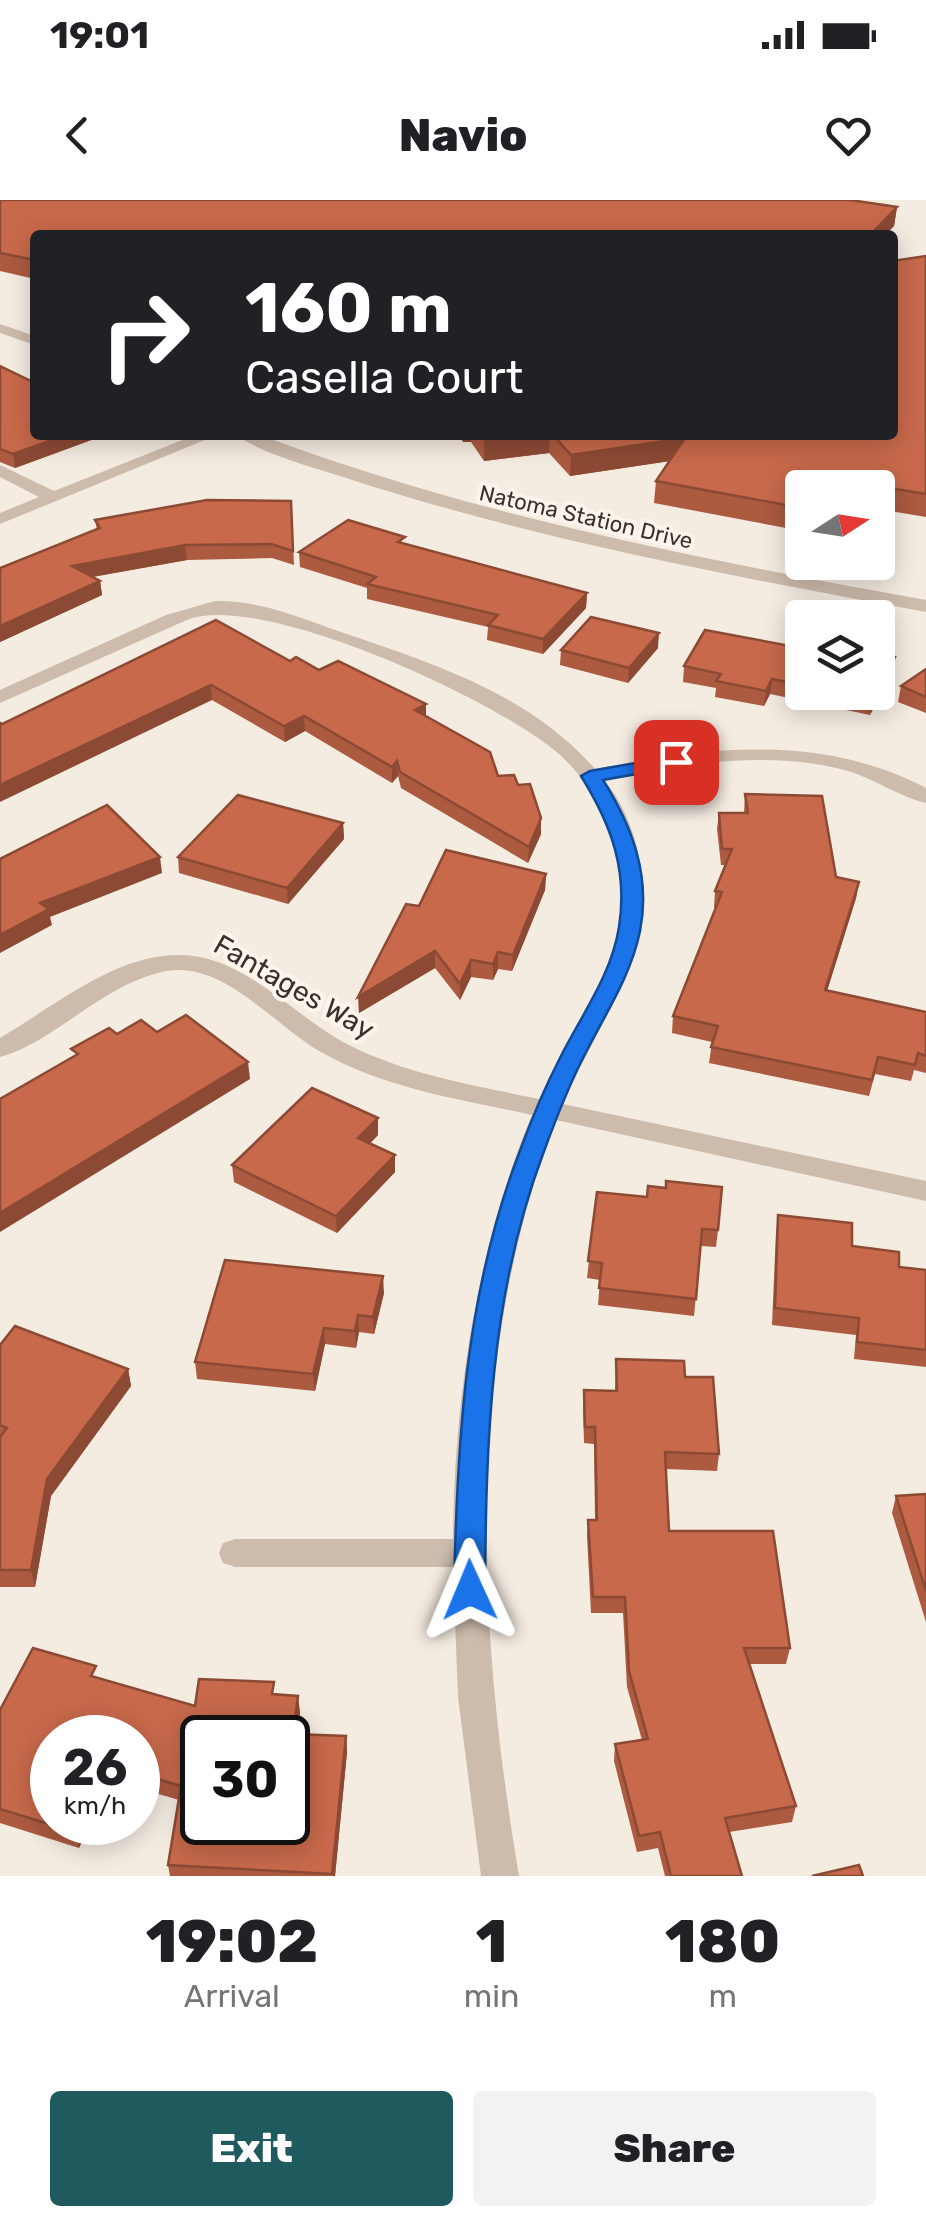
<!DOCTYPE html>
<style>
body{margin:0;font-family:Rubik,sans-serif;background:#f2f2f2;color:#202124;height:100vh;display:flex;flex-direction:column;font-size:38px;white-space:nowrap}
*{box-sizing:border-box;margin:0}
p{font-size:32px;color:#757577}
.icon{flex:none;width:55px;height:55px;fill:none;stroke:currentColor;stroke-width:2;stroke-linecap:round;stroke-linejoin:round}
.map{position:relative;height:1676px;overflow:hidden}
.sheet{display:flex;flex-direction:column;background:#fff;flex:1}
.sheet>*{flex:none}
.guide{position:absolute;left:30px;top:30px;width:868px;height:210px;border-radius:10px;box-shadow:0 5px 25px #0003;background:#202124;color:#fff;overflow:hidden}
.needle{width:65px;rotate:78deg}
.fabs{position:absolute;left:785px;top:270px;display:grid;gap:20px}
.fabs a{display:grid;place-items:center;width:110px;height:110px;border-radius:10px;background:#fff;box-shadow:0 5px 25px #0003;font-size:50px}
.speed{position:absolute;left:30px;top:1515px;display:flex;gap:20px;font-size:50px;font-weight:700;text-align:center}
.speed>*{display:grid;place-content:center;width:130px;height:130px;border-radius:50%;background:#fff;box-shadow:0 5px 25px #0003;line-height:1}
.speed small{font-size:25px;font-weight:400}
.speed .limit{border:5px solid #111;border-radius:15px;background:#fff;color:#111}
.pin{position:absolute;display:grid;place-items:center;width:85px;height:85px;color:#fff;margin:-42px;border-radius:20px;box-shadow:0 5px 15px #0006}
.me{position:absolute;width:110px;margin:-55px;rotate:359deg;stroke-linejoin:round;filter:drop-shadow(0 0 8px #0008)}
.turn{display:flex;align-items:center;gap:35px;height:210px;padding:0 50px;font-size:45px}
.turn .icon{width:130px;height:130px;stroke-width:2.5}
.turn b{display:block;font-size:70px;line-height:85px}
.eta{display:flex;justify-content:space-evenly;align-items:center;height:170px;text-align:center}
.eta b{font-size:60px;font-weight:800;line-height:70px}
.action{display:flex;gap:20px;margin-top:auto;padding:20px 50px}
.action a{flex:1;height:115px;border-radius:10px;background:#1f5a5e;color:#fff;font-size:40px;font-weight:800;line-height:115px;text-align:center}
.action a+a{background:#f2f2f2;color:#202124}
.status{display:flex;justify-content:space-between;align-items:center;height:70px;padding:0 50px;background:#fff;direction:ltr}
.status svg{height:28px;fill:currentColor}
header{display:flex;justify-content:space-between;align-items:center;height:130px;padding:0 50px;background:#fff;font-size:45px;font-weight:800}
.map>svg:first-child{display:block}
.lines{fill:none;stroke-linecap:round;stroke-linejoin:round}
.minor{fill:#cdbbac;fill-rule:evenodd}
.wall{fill:#ac5a40}
.shaded-wall{fill:#8c4a34}
.building{fill:#c8694b;stroke:#8c4a34;stroke-width:2.5;fill-rule:evenodd}
.route{fill:#1a73e8;stroke:#114b97;stroke-width:2.5}
.labels{text-anchor:middle;dominant-baseline:central;stroke-width:8;stroke-linejoin:round;paint-order:stroke}
.far-street-label{font-size:22px;fill:#3b302b;stroke:#fbf5ee}
.street-label{font-size:28px;fill:#3b302b;stroke:#fbf5ee}
</style>
<div class="status"><b>19:01</b><svg viewBox="0 0 49 12"><path d="M0 12V9h3v3zM5 12V6h3v6zM10 12V3h3v9zM15 12V0h3v12zM26 1h20v11H26zM47 4h2v5h-2z"/></svg></div>
<header><svg class="icon" aria-label="back" viewBox="0 0 24 24"><path d="M15 5l-7 7 7 7"/></svg>Navio<svg class="icon" aria-label="heart" viewBox="0 0 24 24"><path d="M12 20l-8-8c-3-5 5-10 8-4 3-6 11-1 8 4z"/></svg></header>
<div class="map">
<svg width="926" height="1676" viewBox="0 0 926 1676">
<rect width="100%" height="100%" fill="#f4ebe1"/>
<g class="lines">
<g class="minor">
<path d="M0 124 35 136V145L0 133Z"/>
<path d="M195 235H217L0 324V313L39 297 0 277V265L54 291Z"/>
<path d="M237 235H260C476 316 700 359 926 400V412C732 376 538 340 349 279 319 269 260 254 237 235Z"/>
<path d="M215 401C260 400 300 418 341 432 432 463 530 494 595 569 707 547 821 533 926 588V603C899 597 875 579 848 571 770 549 682 564 604 580 622 601 634 630 639 657 656 753 599 820 563 904L926 981V1001L556 920C463 1162 477 1426 519 1676H481L458 1497 453 1367H235L223 1363 219 1353 223 1343 235 1339H453C454 1198 477 1046 532 915 460 899 386 889 321 852 273 825 222 758 162 772 102 785 53 843 0 857V838C53 807 113 756 177 755 246 753 298 823 357 849 415 876 477 886 539 899 569 834 626 764 622 689 619 638 597 588 559 554 499 501 266 393 189 419L0 503V490L166 415Z"/>
</g>
</g>
<g class="wall">
<path d="M0 0 897 7 894 26 885 35H35V79L0 71Z"/>
<path d="M926 56V317L878 309V288H802V331L654 303 656 281 669 261 570 276 549 253 484 261 471 242H463L458 235H892Z"/>
<path d="M0 166 35 235H105L15 268 0 262Z"/>
<path d="M291 301 294 365 272 358 187 360 93 377 100 381 102 395 0 442V368L97 330 95 320Z"/>
<path d="M406 344 587 393 586 408 543 454 487 440 488 427 367 399V388L300 367 299 352Z"/>
<path d="M802 447V492H878L892 472 870 515 770 494 764 506 715 497 716 488 683 482 684 466 801 448Z"/>
<path d="M658 448 628 483 560 465 561 450Z"/>
<path d="M290 461 319 470 426 516 498 576 518 585 541 634 528 663 401 588 398 576 392 583 305 531 285 542 212 500 2 524Z"/>
<path d="M926 469V513L898 502 901 486Z"/>
<path d="M745 594 836 677 859 682 856 698 827 791 926 812V873L914 870 911 881 875 874 869 896 709 863 712 842 672 833 673 816 716 708 714 707 715 691 726 665H721L717 629 719 613H744Z"/>
<path d="M343 623 344 639 288 704 179 673 178 657Z"/>
<path d="M546 674 545 690 512 771 498 769 493 780 471 777 460 800 435 768 359 813 419 706Z"/>
<path d="M378 935 370 943 395 972 337 1033 234 982 232 965Z"/>
<path d="M597 992 718 1030 716 1047 701 1046 694 1116 598 1105 600 1080 587 1078Z"/>
<path d="M778 1015 899 1067 926 1070V1167L854 1159 856 1135 772 1125 776 1032Z"/>
<path d="M384 1093 374 1134 359 1132 356 1148 325 1144 315 1191 197 1179 195 1162Z"/>
<path d="M0 1145 128 1169 131 1186 51 1296 35 1387H0Z"/>
<path d="M616 1159 685 1177 719 1254 717 1271 666 1269 669 1331 790 1448 786 1464H750L796 1606 792 1622 729 1632 742 1676H665L658 1648 637 1652 614 1561 615 1544 642 1540 627 1487 623 1413H591L587 1336 588 1320H595L594 1244 584 1243 583 1207 584 1190 615 1191Z"/>
<path d="M926 1294V1422L892 1313 896 1296Z"/>
<path d="M99 1478 195 1506 275 1495 300 1512 297 1534 346 1536 347 1552 335 1676H170L168 1665 179 1600 138 1588V1538H52L91 1622 79 1648 0 1623V1510Z"/>
</g>
<g class="shaded-wall">
<path d="M897 7 894 26 885 35H870Z"/>
<path d="M66 235H105L15 268 13 254Z"/>
<rect x="463" y="235" width="8" height="7"/>
<path d="M520 235H550L549 253 484 261V240Z"/>
<path d="M685 238 684 259 570 276 571 255Z"/>
<path d="M185 345 187 360 74 380 72 366Z"/>
<path d="M100 381 102 395 0 442V426Z"/>
<path d="M587 393 586 408 543 454V439Z"/>
<path d="M659 433 658 448 628 483 629 468Z"/>
<path d="M895 457 892 472 870 515 873 500Z"/>
<path d="M772 479 770 494 764 506 766 491Z"/>
<path d="M211 485 212 500 0 602V585Z"/>
<path d="M426 504V519L415 510Z"/>
<path d="M304 516 305 531 285 542 284 526Z"/>
<path d="M397 561 398 576 392 583V567Z"/>
<path d="M541 618V634L528 663 529 647Z"/>
<path d="M343 623 344 639 288 704 287 688Z"/>
<path d="M160 657 162 673 50 717 52 725 0 753V735L40 703Z"/>
<path d="M546 674 545 690 512 771 513 755Z"/>
<path d="M859 682 856 698 822 807 825 790Z"/>
<path d="M435 751V768L359 813 358 797Z"/>
<path d="M498 752V769L493 780V764Z"/>
<path d="M471 760V777L460 800V784Z"/>
<path d="M248 862 250 879 0 1032V1013Z"/>
<path d="M378 918V935L359 955 358 938Z"/>
<path d="M395 955V972L337 1033 336 1016Z"/>
<path d="M383 1076 384 1093 374 1134 373 1117Z"/>
<path d="M358 1115 359 1132 356 1148 355 1131Z"/>
<path d="M324 1128 325 1144 315 1191 313 1174Z"/>
<path d="M128 1169 131 1186 51 1296 35 1387 31 1370 47 1279Z"/>
<path d="M298 1496 300 1512 295 1550 293 1534Z"/>
<path d="M346 1536 347 1552 335 1676H333Z"/>
<path d="M80 1622H91L79 1648 75 1632Z"/>
</g>
<g class="building">
<path d="M0 0H850L897 7 870 35H644L641 32 635 35H35V60L0 53Z"/>
<path d="M926 56V294L854 282 851 288H802V308L656 281 685 238 571 255 553 235H892V61Z"/>
<path d="M0 166 35 183V235H66L13 254 0 249Z"/>
<path d="M481 235H520L484 240Z"/>
<path d="M207 300 291 301 293 351 271 344 185 345 72 366 100 381 0 426V368L100 328 95 320Z"/>
<path d="M348 320 405 337 398 342 587 393 543 439 488 425 498 415 367 384 376 377 299 352Z"/>
<path d="M591 417 659 433 629 468 561 450Z"/>
<path d="M216 420 290 461 296 457 319 470 338 461 426 504 415 510 490 552 498 576 514 575 518 585 530 584 541 618 529 647 400 572 397 561 392 567 304 516 284 526 211 485 0 585V523L2 524Z"/>
<path d="M705 430 801 448 802 447V485L772 479 766 491 716 481 721 474 684 466Z"/>
<path d="M878 454 895 457 878 491Z"/>
<path d="M926 469V497L901 486Z"/>
<path d="M838 492H876L873 500Z"/>
<path d="M745 594 822 596 836 677 859 682 825 790 926 812V856L918 853 915 865 878 857 872 880 711 847 718 826 673 816 722 692 715 691 732 649H722L719 613H748Z"/>
<path d="M238 595 343 623 287 688 178 657Z"/>
<path d="M107 605 160 657 40 703 49 709 0 735V659Z"/>
<path d="M446 650 546 674 513 755 498 752 493 764 471 760 460 784 435 751 358 797 406 704 419 706Z"/>
<path d="M186 815 248 862 0 1013V899L78 854 71 849 109 828 117 834 141 820 157 832Z"/>
<path d="M312 888 378 918 358 938 395 955 336 1016 232 965Z"/>
<path d="M666 981 722 987 718 1030 702 1029 696 1099 599 1088 602 1063 588 1061 597 992 647 997 648 986 666 988Z"/>
<path d="M778 1015 852 1023V1046L899 1052V1067L926 1070V1150L857 1142 859 1118 775 1108Z"/>
<path d="M225 1060 383 1076 373 1117 358 1115 355 1131 324 1128 313 1174 195 1162Z"/>
<path d="M15 1126 128 1169 47 1279 31 1370H0V1237L7 1228 0 1225V1145Z"/>
<path d="M616 1159 684 1161 685 1177H713L719 1254 665 1252 669 1331H773L790 1448H744L796 1606 725 1618 742 1676H671L660 1632 639 1636 615 1544 648 1539 629 1471 625 1397H593L588 1320H597L595 1227H585L584 1190 617 1191Z"/>
<path d="M926 1294V1391L896 1296Z"/>
<path d="M33 1448 96 1466 91 1476 195 1506 199 1479 274 1482 272 1494 298 1496 293 1534 346 1536 332 1674 168 1665 181 1586 138 1573V1538H52V1622H80L75 1632 0 1609V1510ZM202 1538H288V1622H202Z"/>
<path d="M859 1665 863 1676H812Z"/>
</g>
<path class="route" d="M676 556 682 558V566L603 580C632 626 651 676 640 731 631 776 604 816 584 856 568 887 555 921 543 954 490 1094 486 1242 485 1390L480 1399 470 1403 459 1399 454 1390C457 1242 465 1096 518 956 530 923 544 889 560 858 581 816 612 774 619 727 628 670 611 624 581 576L590 571Z"/>
<g class="labels">
<g class="far-street-label">
<text transform="translate(586 317) rotate(13)">Natoma Station Drive</text>
</g>
<g class="street-label">
<text transform="translate(294 787) rotate(30)">Fantages Way</text>
</g>
</g>
</svg>
<div class="fabs">
<a><svg class="needle" viewBox="-14 -14 28 28"><path d="M0-13l5 13h-10z" fill="#e53935"/><path d="M0 13l5-13h-10z" fill="#757577"/></svg></a>
<a><svg class="icon" aria-label="layers" viewBox="0 0 24 24"><path d="M12 4l9 5-9 5-9-5zM3 14l9 5 9-5"/></svg></a>
</div>
<div class="speed"><div>26<small>km/h</small></div><div class="limit">30</div></div>
<div class="pin" style="left:676px;top:562px;background:#d93025"><svg class="icon" aria-label="arrive" viewBox="0 0 24 24"><path d="M6 21V4h12l-3 4 3 4H6"/></svg></div>
<svg class="me" style="left:470px;top:1390px" viewBox="-20 -20 40 40"><path d="M0-17L14 15 0 8-14 15z" fill="#1a73e8" stroke="#fff" stroke-width="4"/></svg>
<div class="guide">
<div class="turn"><svg class="icon" aria-label="right" viewBox="0 0 24 24"><path d="M7 20v-9h11M14 6l5 5-5 5"/></svg><div><b>160 m</b>Casella Court</div></div>
</div>
</div>
<section class="sheet">
<div class="eta">
<div><b>19:02</b><p>Arrival</p></div>
<div><b>1</b><p>min</p></div>
<div><b>180</b><p>m</p></div>
</div>
<div class="action"><a>Exit</a><a>Share</a></div>
</section>
